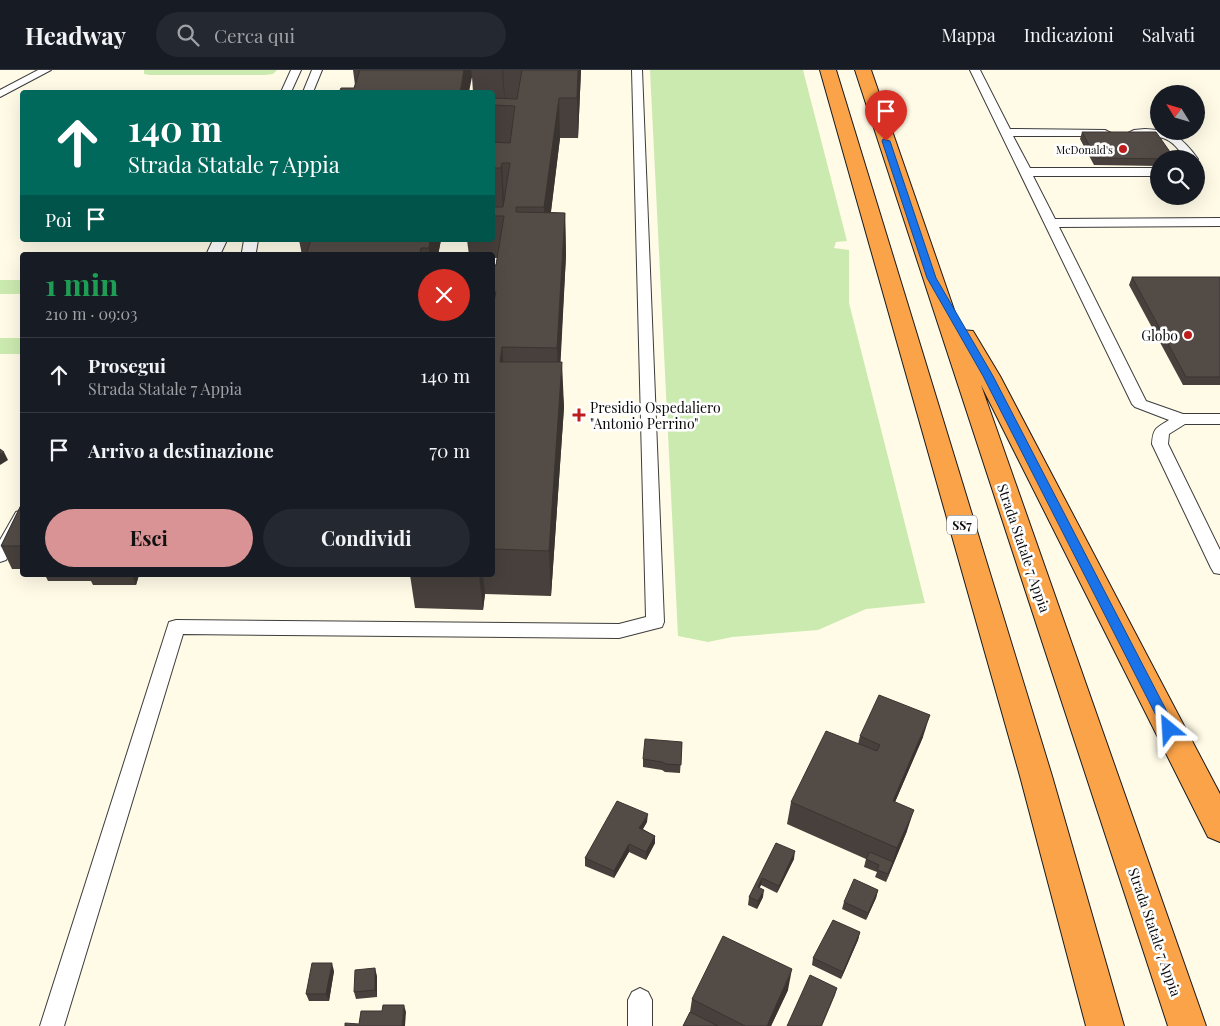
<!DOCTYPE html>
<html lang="it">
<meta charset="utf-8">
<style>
body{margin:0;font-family:"Playfair Display",serif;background:#242831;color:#f1f3f6;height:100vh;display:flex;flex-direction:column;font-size:19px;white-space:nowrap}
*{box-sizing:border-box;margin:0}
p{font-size:16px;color:#9ea1a6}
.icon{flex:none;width:28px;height:28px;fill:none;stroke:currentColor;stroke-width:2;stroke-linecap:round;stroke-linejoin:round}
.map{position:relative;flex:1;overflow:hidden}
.side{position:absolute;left:20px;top:182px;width:475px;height:325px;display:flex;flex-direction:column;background:#171b24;border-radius:5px;box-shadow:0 5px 20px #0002}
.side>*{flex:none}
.banner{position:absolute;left:20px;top:20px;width:475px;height:152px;border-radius:5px;box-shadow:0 5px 20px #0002;background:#00695c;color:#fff;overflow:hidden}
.needle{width:32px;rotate:307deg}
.buttons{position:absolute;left:1150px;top:15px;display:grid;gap:10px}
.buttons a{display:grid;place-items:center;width:55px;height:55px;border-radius:50%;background:#171b24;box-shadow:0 5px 20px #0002;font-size:25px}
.pin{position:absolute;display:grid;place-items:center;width:42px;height:42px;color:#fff;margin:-51px -21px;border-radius:50% 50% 50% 0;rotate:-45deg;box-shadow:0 0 5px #0007}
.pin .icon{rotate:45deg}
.me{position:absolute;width:55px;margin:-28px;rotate:333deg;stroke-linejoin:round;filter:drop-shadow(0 0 4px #0008)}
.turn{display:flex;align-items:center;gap:18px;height:105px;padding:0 25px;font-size:22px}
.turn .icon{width:65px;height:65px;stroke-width:2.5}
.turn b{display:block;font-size:35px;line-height:42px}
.then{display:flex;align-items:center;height:48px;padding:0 25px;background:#0003;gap:10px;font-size:19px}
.round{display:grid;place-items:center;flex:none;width:52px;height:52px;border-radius:26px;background:#242831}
.summary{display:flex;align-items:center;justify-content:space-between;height:85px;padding:0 25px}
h1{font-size:30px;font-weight:700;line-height:38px;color:#1e9e55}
.button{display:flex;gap:10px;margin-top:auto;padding:10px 25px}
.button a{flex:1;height:58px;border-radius:30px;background:#da9394;color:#111;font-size:20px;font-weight:700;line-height:58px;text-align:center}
.button a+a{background:#242831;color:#f1f3f6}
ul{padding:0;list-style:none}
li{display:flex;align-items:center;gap:15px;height:75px;padding:0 25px;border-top:1px solid #363941}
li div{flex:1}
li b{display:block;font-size:19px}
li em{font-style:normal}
header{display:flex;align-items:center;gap:30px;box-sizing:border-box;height:70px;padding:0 25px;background:#171b24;border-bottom:1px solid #363941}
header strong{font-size:24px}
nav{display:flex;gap:28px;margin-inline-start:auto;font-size:18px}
.search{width:350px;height:45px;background:#242831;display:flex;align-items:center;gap:12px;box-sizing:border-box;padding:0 18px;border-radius:28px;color:#9ea1a6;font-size:19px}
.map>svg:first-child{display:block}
.green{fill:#cbeab0}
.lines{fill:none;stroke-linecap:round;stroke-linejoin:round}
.lane-casing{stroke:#3d3d3d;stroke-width:2}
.highway-casing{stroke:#1b1b1b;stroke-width:2}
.lane{fill:#fff;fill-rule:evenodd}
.highway{fill:#fba349;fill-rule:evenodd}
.wall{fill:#47403c}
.shaded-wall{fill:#3a3431}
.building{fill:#534b46;stroke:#3a3431}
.route{fill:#1a73e8;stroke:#114b97}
.poi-dot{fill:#be1d1d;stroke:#fff;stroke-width:2}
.labels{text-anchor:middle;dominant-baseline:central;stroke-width:5;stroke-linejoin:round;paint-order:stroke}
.far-poi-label{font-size:11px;fill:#0a0a0a;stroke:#fff;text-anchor:end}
.shield{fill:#fff;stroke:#545454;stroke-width:1}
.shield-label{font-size:12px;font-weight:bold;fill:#0a0a0a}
.poi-label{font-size:14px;fill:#0a0a0a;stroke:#fff;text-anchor:end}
.street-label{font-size:14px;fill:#0a0a0a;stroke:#fff}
</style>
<header>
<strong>Headway</strong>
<div class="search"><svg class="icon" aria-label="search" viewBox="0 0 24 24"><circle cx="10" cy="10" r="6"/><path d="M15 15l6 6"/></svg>Cerca qui</div>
<nav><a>Mappa</a><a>Indicazioni</a><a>Salvati</a></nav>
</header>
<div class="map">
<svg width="1220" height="956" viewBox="0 0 1220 956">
<rect width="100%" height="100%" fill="#fffbe7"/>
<g class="green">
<path d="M144 0H277L273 4 265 5H150L144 4Z"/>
<path d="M650 0H803L847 171 836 172 834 178 849 180V233L925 533 866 539 818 560 732 567 708 572 678 566Z"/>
<rect x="0" y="210" width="22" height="14"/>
<rect x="0" y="268" width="22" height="16"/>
</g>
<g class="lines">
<defs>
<g id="lane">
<path d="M38 0H51L0 27V20Z"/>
<path d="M291 0H301L291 22H281Z"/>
<path d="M312 0H322L313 22H303Z"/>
<path d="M632 0H642L664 552 662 557 619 568 183 564 64 956H40L169 552 176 550 619 554 646 547Z"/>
<path d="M970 0H980L1010 59 1105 60 1111 63 1105 66H1013L1030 98H1159V106H1033L1055 149 1220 148V156L1059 157 1146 331 1183 344H1220V354H1185L1169 364 1168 374 1220 480V504L1214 503 1211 498 1152 374C1153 358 1156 358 1169 350L1135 337 1132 334Z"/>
<path d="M1145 59C1172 60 1182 67 1198 89L1196 91V89H1186C1180 81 1173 71 1163 68 1152 65 1136 71 1128 63L1134 60Z"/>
<path d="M213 170H227L220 185H206Z"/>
<path d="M244 170H258L256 182 258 185H244L242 182Z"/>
<path d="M22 440V461L6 490 0 492V470L16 442Z"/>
<path d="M640 918 648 922 652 930V956H628V930L632 922Z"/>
</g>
<g id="highway">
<path d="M820 0H836L1052 706 1124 956H1086L1020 706Z"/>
<path d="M855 0H871L961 260 973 261 1000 306 1220 724V772L1208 767 981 315 1206 956H1168Z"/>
</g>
</defs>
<use href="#lane" class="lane-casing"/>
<use href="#highway" class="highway-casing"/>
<use href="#lane" class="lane"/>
<use href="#highway" class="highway"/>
</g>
<g class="wall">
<path d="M353 0H581L578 68H560L551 142 565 143 566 185 560 292 564 337 551 526 485 524 483 540 415 538 410 505H492V195H496L497 188H492V185H469L467 170H492V22H473L472 7 354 18 355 15Z"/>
<path d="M1082 62 1159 89V96L1094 95 1080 69Z"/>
<path d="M299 170H441L438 185H302Z"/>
<path d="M1132 207H1220V315H1183L1129 215Z"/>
<path d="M22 433V499H12L1 476Z"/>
<path d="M45 505H139L136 515H93L91 511H48Z"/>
<path d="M860 666 923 667 895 732 907 761 886 812 875 807 877 802 864 797 866 789 787 754 791 732 858 674Z"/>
<path d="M682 672 680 703 665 702 662 700 643 697V689Z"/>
<path d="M647 752 643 759 655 766V773L646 790 629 782 614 808 585 796V788Z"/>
<path d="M776 773 794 789 777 823 761 815 759 818 763 827 757 839 748 835 749 827Z"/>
<path d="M878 820 876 828 866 850 842 839 844 832Z"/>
<path d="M860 862 858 870 841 909 812 895 813 888Z"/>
<path d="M334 901 329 931H309L306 924Z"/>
<path d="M377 906V927L356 929 354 922Z"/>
<path d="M788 920 771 956H683L690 942 692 929Z"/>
</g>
<g class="shaded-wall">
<path d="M464 0H471L472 7 469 22H460Z"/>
<path d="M502 0H503L505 34V36Z"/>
<path d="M578 0H581L578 68 577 28Z"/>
<path d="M559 28 560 68 546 180 544 137Z"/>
<path d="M502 93 504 135 503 140 501 98Z"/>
<path d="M565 143 566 185 559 323 557 278Z"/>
<path d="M430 170H441L438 185H429V178Z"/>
<path d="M502 277 506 321 500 292Z"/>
<path d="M562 292 564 337 551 526 549 481Z"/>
<path d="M4 382 8 390 0 395V384Z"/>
<path d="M132 505H139L136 515Z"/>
<path d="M479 505H483L485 524 483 540Z"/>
<path d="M930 645 923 667 886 753 893 731Z"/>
<path d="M914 740 907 761 886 812 897 778Z"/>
<path d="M648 744 647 752 639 765V758Z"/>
<path d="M655 766V773L646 790V782Z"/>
<path d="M629 774V782L614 808V801Z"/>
<path d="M795 781 794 789 777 823 779 816Z"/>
<path d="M762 808 761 815 756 825 758 817Z"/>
<path d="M764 820 763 827 757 839 758 831Z"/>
<path d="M878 820 876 828 866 850 868 843Z"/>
<path d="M860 862 858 870 841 909 843 902Z"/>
<path d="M332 893 334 901 329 931 326 924Z"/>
<path d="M375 898 377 906V927L375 920Z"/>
<path d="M792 899 788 920 771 956H767Z"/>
<path d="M837 918 835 925 822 956H821Z"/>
<path d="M404 935 406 942 405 956H402Z"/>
</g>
<g class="building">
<path d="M360 0H464L460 22H339L341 18H354Z"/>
<path d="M522 0H578L577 28H559L544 137H516V142L565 143 557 278 502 277 500 292H562L549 481 492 479V241L496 222H492V195H496L504 146H492V137H503L510 93H502L501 98H492V72L510 73 515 36 492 35V28L517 29Z"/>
<path d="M1082 62H1156L1175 89 1096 88Z"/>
<path d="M311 170H430L429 178H421L420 185H306Z"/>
<path d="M1132 207H1220V307H1186Z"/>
<path d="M0 379 4 382 0 384Z"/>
<path d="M22 433V476H1Z"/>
<path d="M879 625 930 645 893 731 914 740 897 778 791 732 826 661 877 681 880 675 860 666Z"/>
<path d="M645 669 682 672 681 695 666 694 662 692 643 689Z"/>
<path d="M617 731 648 744 639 758 655 766 646 782 629 774 614 801 585 788Z"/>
<path d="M776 773 795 781 779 816 762 808 758 817 764 820 758 831 749 827Z"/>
<path d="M870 782 893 792 888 804 877 800 879 795 866 789Z"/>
<path d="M854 809 878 820 868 843 844 832Z"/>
<path d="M833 850 860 862 843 902 813 888Z"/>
<path d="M723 866 792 899 767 956H745L692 929Z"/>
<path d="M312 893H332L326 924H306Z"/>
<path d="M375 898V920L354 922 355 900Z"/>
<path d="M810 905 837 918 821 956H787Z"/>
<path d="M383 935H404L402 956H345V953L359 954 361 941H382Z"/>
<path d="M690 942 718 956H683Z"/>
</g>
<path class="route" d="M883 69 890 71 936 208 993 306 1176 659 1174 663 1169 664 1165 663 983 306 927 208 882 71Z"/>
<g class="poi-dot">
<circle cx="1123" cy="79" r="5"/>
<circle cx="1188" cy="265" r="5"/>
<path d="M576.5 337.5h5v5h5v5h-5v5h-5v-5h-5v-5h5z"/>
</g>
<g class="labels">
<g class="far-poi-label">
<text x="1113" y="79">McDonald's</text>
</g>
<rect class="shield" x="947" y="445.5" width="30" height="19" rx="4"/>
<g class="shield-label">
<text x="962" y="455">SS7</text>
</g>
<g class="poi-label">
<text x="1178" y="265">Globo</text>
<text x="590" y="337" text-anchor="start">Presidio Ospedaliero<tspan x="590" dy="16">"Antonio Perrino"</tspan></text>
</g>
<g class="street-label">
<text transform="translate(1024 478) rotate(71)">Strada Statale 7 Appia</text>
<text transform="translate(1155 862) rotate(71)">Strada Statale 7 Appia</text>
</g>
</g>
</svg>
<div class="buttons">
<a><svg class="needle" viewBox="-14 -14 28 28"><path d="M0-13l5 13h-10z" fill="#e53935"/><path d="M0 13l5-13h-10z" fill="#9ea1a6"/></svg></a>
<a><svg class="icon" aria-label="search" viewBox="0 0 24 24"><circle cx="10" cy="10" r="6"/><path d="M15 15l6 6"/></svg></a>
</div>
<div class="pin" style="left:886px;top:71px;background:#d93025"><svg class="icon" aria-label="arrive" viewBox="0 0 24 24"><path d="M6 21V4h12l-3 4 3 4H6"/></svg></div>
<svg class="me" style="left:1169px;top:659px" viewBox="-20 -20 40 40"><path d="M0-17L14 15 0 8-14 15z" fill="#1a73e8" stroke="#fff" stroke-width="4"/></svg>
<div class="banner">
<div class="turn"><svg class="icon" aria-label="ahead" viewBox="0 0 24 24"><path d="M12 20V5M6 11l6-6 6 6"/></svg><div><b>140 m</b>Strada Statale 7 Appia</div></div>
<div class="then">Poi<svg class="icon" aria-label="arrive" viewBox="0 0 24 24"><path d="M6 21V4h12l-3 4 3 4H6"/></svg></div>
</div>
<section class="side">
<div class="summary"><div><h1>1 min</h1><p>210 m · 09:03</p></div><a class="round" style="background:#d93025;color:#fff"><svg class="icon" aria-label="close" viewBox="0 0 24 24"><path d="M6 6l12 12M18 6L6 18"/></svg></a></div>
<ul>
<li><svg class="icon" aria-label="ahead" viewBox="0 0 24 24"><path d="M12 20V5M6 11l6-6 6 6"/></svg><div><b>Prosegui</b><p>Strada Statale 7 Appia</p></div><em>140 m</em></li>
<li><svg class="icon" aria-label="arrive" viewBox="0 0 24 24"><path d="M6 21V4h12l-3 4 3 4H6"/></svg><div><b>Arrivo a destinazione</b></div><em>70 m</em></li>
</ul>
<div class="button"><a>Esci</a><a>Condividi</a></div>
</section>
</div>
